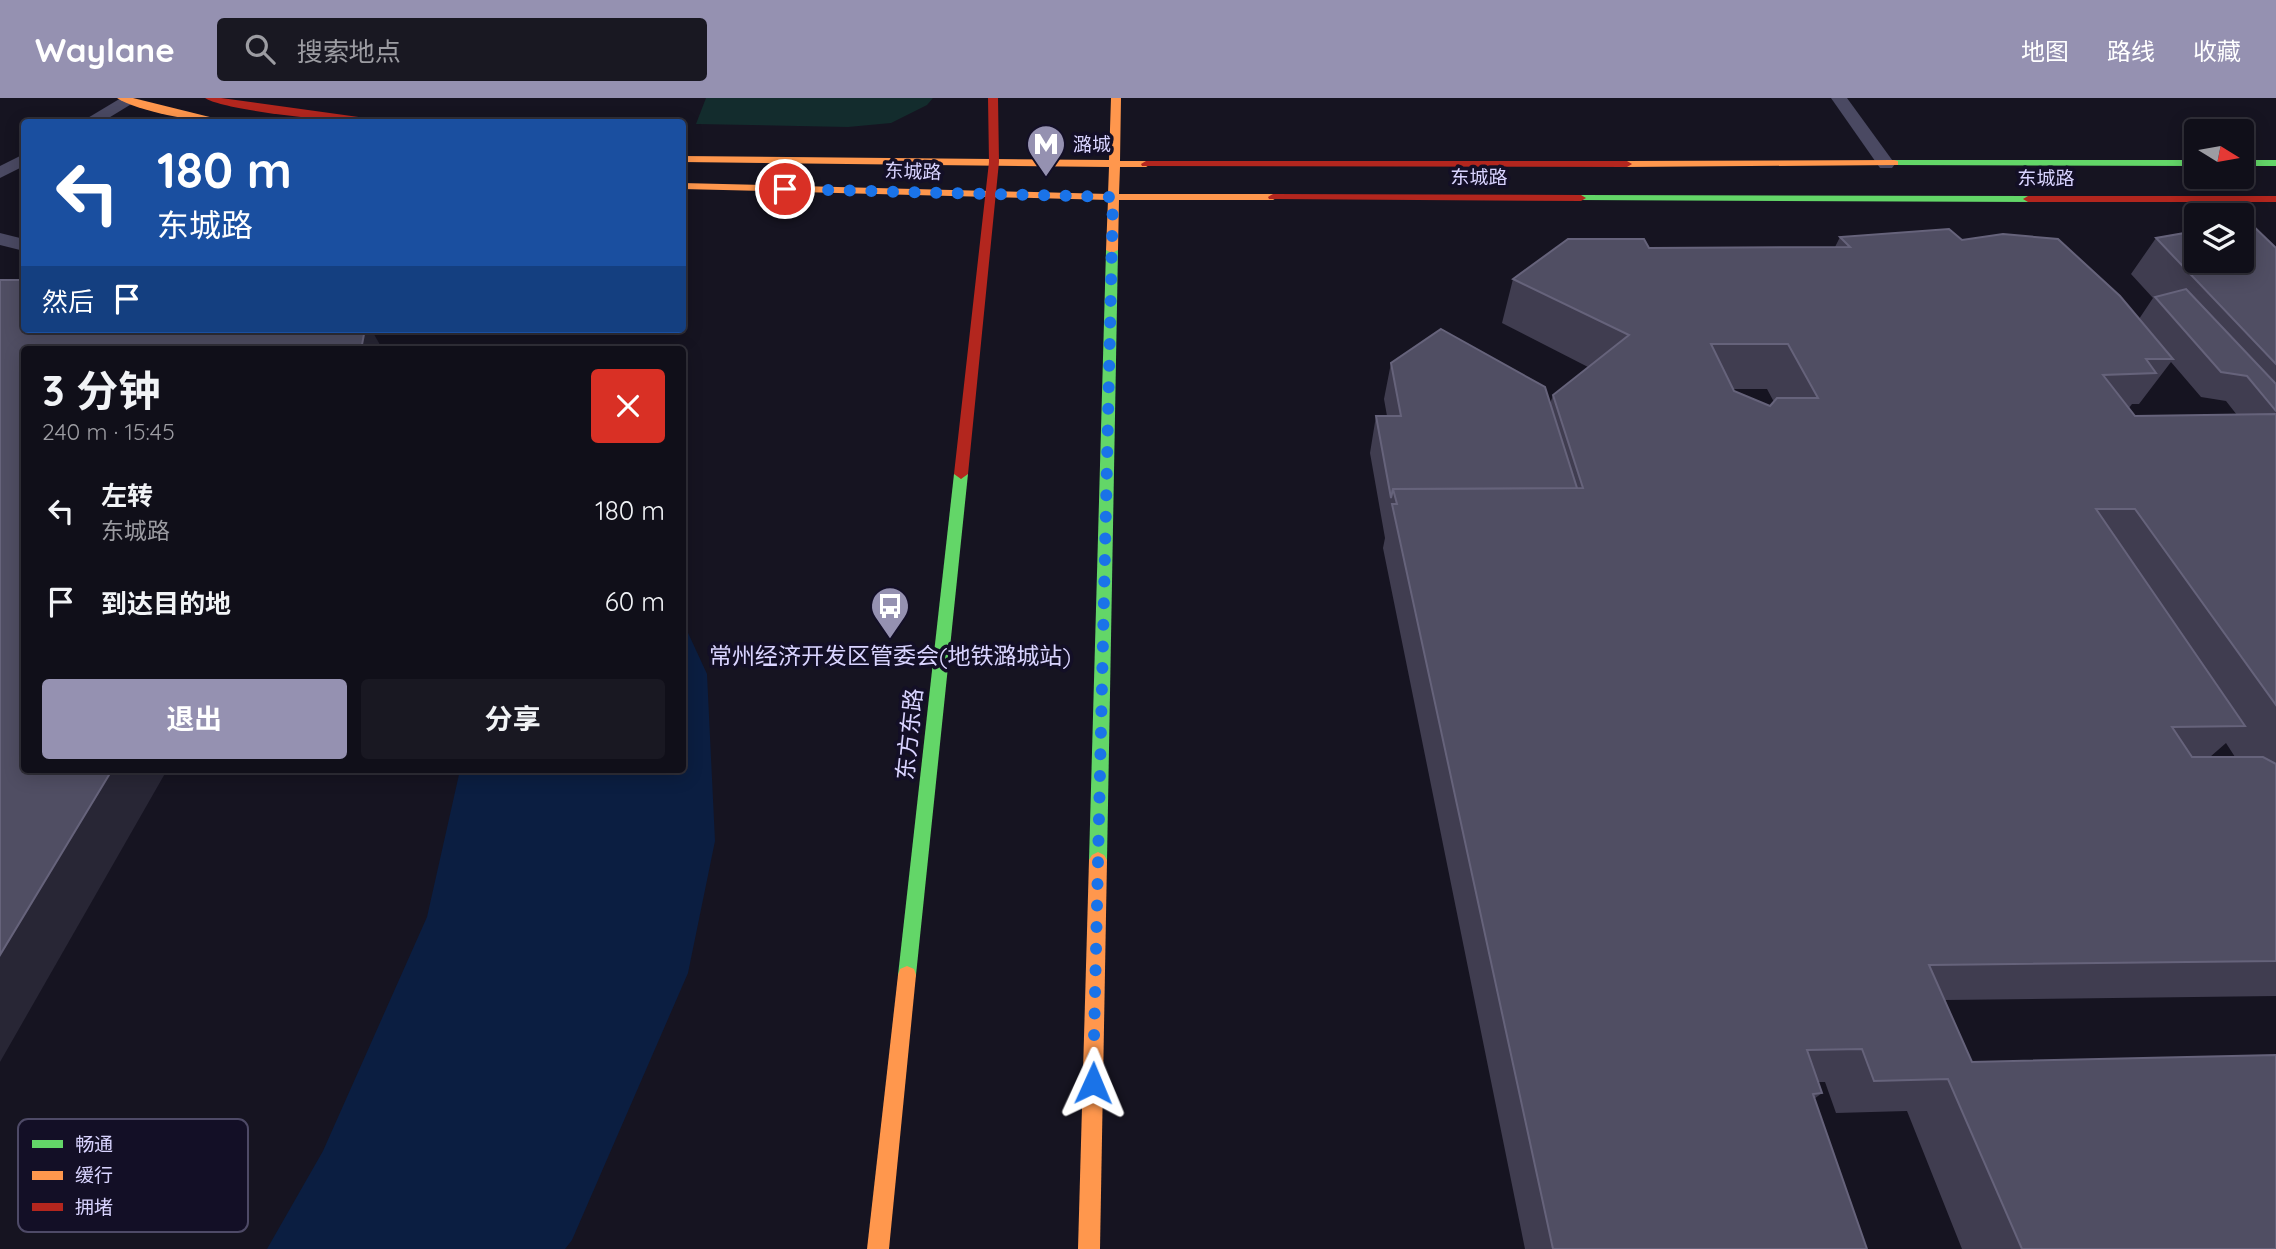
<!DOCTYPE html>
<html lang="zh">
<meta charset="utf-8">
<style>
body{margin:0;font-family:Quicksand,"Noto Sans SC",sans-serif;background:#191822;color:#f1f3f6;height:100vh;display:flex;flex-direction:column;font-size:26px;white-space:nowrap}
*{box-sizing:border-box;margin:0}
p{font-size:23px;color:#9c9ca2}
.icon{flex:none;width:38px;height:38px;fill:none;stroke:currentColor;stroke-width:2;stroke-linecap:round;stroke-linejoin:round}
.map{position:relative;flex:1;overflow:hidden}
.details{position:absolute;left:21px;top:248px;width:665px;height:427px;display:flex;flex-direction:column;background:#100f19;border-radius:7px;box-shadow:0 4px 18px #0003,0 0 0 2px #302f38}
.details>*{flex:none}
.banner{position:absolute;left:21px;top:21px;width:665px;height:214px;border-radius:7px;box-shadow:0 4px 18px #0003,0 0 0 2px #302f38;background:#1a4fa0;color:#fff;overflow:hidden}
.needle{width:46px;rotate:101deg}
.buttons{position:absolute;left:2184px;top:21px;display:grid;gap:14px}
.buttons a{display:grid;place-items:center;width:70px;height:70px;border-radius:7px;background:#100f19;box-shadow:0 4px 18px #0003,0 0 0 2px #302f38;font-size:35px}
.pin{position:absolute;display:grid;place-items:center;width:60px;height:60px;color:#fff;margin:-30px;border:4px solid #fff;border-radius:50%;box-shadow:0 2px 7px #0007}
.me{position:absolute;width:77px;margin:-38px;rotate:1deg;stroke-linejoin:round;filter:drop-shadow(0 0 5px #0008)}
.turn{display:flex;align-items:center;gap:24px;height:147px;padding:0 21px;font-size:32px}
.turn .icon{width:91px;height:91px;stroke-width:2.5}
.turn b{display:block;font-size:49px;line-height:60px}
.then{display:flex;align-items:center;height:66px;padding:0 21px;background:#0003;gap:14px;font-size:26px}
.round{display:grid;place-items:center;flex:none;width:74px;height:74px;border-radius:7px;background:#191822}
.headline{display:flex;align-items:center;justify-content:space-between;height:119px;padding:0 21px}
h1{font-size:42px;font-weight:700;line-height:52px}
.action{display:flex;gap:14px;margin-top:auto;padding:14px 21px}
.action a{flex:1;height:80px;border-radius:7px;background:#9591b1;color:#fff;font-size:28px;font-weight:700;line-height:80px;text-align:center}
.action a+a{background:#191822;color:#f1f3f6}
ul{padding:0;list-style:none}
li{display:flex;align-items:center;gap:21px;height:91px;padding:0 21px}
li div{flex:1}
li b{display:block;font-size:26px}
li em{font-style:normal}
header{display:flex;align-items:center;gap:42px;box-sizing:border-box;height:98px;padding:0 35px;background:#9591b1;color:#fff}
header strong{font-size:33px}
nav{display:flex;gap:38px;margin-inline-start:auto;font-size:24px}
.search{width:490px;height:63px;background:#191822;display:flex;align-items:center;gap:18px;box-sizing:border-box;padding:0 24px;border-radius:7px;color:#9c9ca2;font-size:26px}
.map>svg:first-child{display:block}
.green{fill:#132c2d}
.water{fill:#0b1e41}
.lines{fill:none;stroke-linecap:round;stroke-linejoin:round}
.lane{fill:#4a4962;fill-rule:evenodd}
.fast{fill:#63d668;fill-rule:evenodd}
.slow{fill:#ff974d;fill-rule:evenodd}
.jam{fill:#b3261e;fill-rule:evenodd}
.wall{fill:#403d50;fill-rule:evenodd}
.shaded-wall{fill:#282635}
.building{fill:#504e63;stroke:#66637b;stroke-width:2;fill-rule:evenodd}
.route{stroke:#1a73e8;stroke-width:12;stroke-dasharray:0 21.6}
.labels{text-anchor:middle;dominant-baseline:central;stroke-width:7;stroke-linejoin:round;paint-order:stroke}
.far-poi-label{font-size:19px;fill:#d9d4ff;stroke:#130f26;text-anchor:start}
.far-street-label{font-size:19px;fill:#d9d4ff;stroke:#130f26}
.poi-label{font-size:23px;fill:#d9d4ff;stroke:#130f26}
.street-label{font-size:23px;fill:#d9d4ff;stroke:#130f26}
.key{fill:#130f26;stroke:#4e4a67;stroke-width:2}
.key-label{font-size:19px;fill:#d9d4ff}
</style>
<header>
<strong>Waylane</strong>
<div class="search"><svg class="icon" aria-label="search" viewBox="0 0 24 24"><circle cx="10" cy="10" r="6"/><path d="M15 15l6 6"/></svg>搜索地点</div>
<nav><a>地图</a><a>路线</a><a>收藏</a></nav>
</header>
<div class="map">
<svg width="2276" height="1151" viewBox="0 0 2276 1151">
<rect width="100%" height="100%" fill="#161421"/>
<path class="green" d="M706 0H933L927 7 891 25 848 29 696 26Z"/>
<path class="water" d="M683 524 707 576 715 743 688 875 572 1142 565 1151H267L323 1053 427 819 460 672H682Z"/>
<g class="lines">
<g class="lane">
<path d="M121 0 138 2 102 24H81Z"/>
<path d="M1831 0H1847L1895 66 1892 70H1880Z"/>
<path d="M24 56V68L0 80V68Z"/>
<path d="M0 135 24 141V153L0 147Z"/>
</g>
<g class="fast">
<path d="M1894 62H2196V68L1890 67V63Z"/>
<rect x="2242" y="62" width="34" height="6"/>
<path d="M1581 97 2028 98 2033 101 2028 104 1577 102 1576 100Z"/>
<path d="M1112 149 1118 152 1107 762 1104 767 1098 770 1092 767 1089 762 1106 152Z"/>
<path d="M961 371 968 376 916 877 914 883 907 886 900 883 898 877 954 376Z"/>
</g>
<g class="slow">
<path d="M117 0H133L230 24C205 26 138 14 117 0Z"/>
<path d="M1111 0H1121L1120 63H1146L1151 66 1146 69H1120L1119 96H1273L1278 99 1273 102H1119L1118 152 1112 155 1106 152 1108 102 682 91V85L1108 96 1109 69 682 64V58L1109 62Z"/>
<path d="M1894 62 1898 63V67L1627 69 1622 66 1627 63Z"/>
<path d="M1098 754 1104 757 1107 762 1100 1151H1078L1089 762 1092 757Z"/>
<path d="M907 868 914 871 916 877 889 1151H867L898 877 900 871Z"/>
</g>
<g class="jam">
<path d="M205 0H221L373 21 378 24C352 26 224 13 205 0Z"/>
<path d="M988 0H998L999 64 968 376 961 381 954 376 989 64Z"/>
<path d="M1146 63H1627L1632 66 1627 69 1142 68 1141 66Z"/>
<path d="M1273 96 1581 97 1586 100 1581 103 1269 101 1268 99Z"/>
<path d="M2276 98V104H2028L2023 101 2028 98Z"/>
</g>
</g>
<path class="wall" d="M1840 139 1962 142 2139 221 2153 200 2131 176 2156 140 2276 150V898L1945 902 1972 964 2276 1151H1962L1907 1013 1836 1015 1825 984H1818L1822 995 1814 1001 1867 1151H1525L1383 450 1385 440 1370 355 1376 318H1387L1384 301 1391 265 1550 306 1553 297 1588 269 1502 225 1513 181 1649 150 1835 149ZM2171 264 2201 299 2226 303 2237 317 2135 318 2129 310 2132 306H2139ZM1734 291H1767L1774 304 1770 308 1734 293ZM2226 645 2235 659H2210Z"/>
<g class="shaded-wall">
<path d="M365 231H371L383 252H361Z"/>
<path d="M112 672H167L0 964V857Z"/>
</g>
<g class="building">
<path d="M2248 123 2276 150V266L2156 140 2196 133V163H2242V124Z"/>
<path d="M1949 131 1962 142 2003 136 2058 141 2120 198 2173 261H2146L2156 275 2103 277 2135 318 2276 316V607L2135 411H2096L2245 628 2172 629 2192 659H2263L2276 666V863L1929 867 1972 964 2276 957V1151H2022L1948 981 1874 983 1862 951 1807 952 1822 995 1813 996 1867 1151H1553L1392 406H1397L1393 391 1583 390 1553 297 1629 237 1513 181 1568 141H1644L1649 150 1850 149 1840 139ZM1711 246H1788L1818 300H1777L1770 308 1734 293Z"/>
<path d="M0 182H24V231H365L361 252H24V672H112L0 857Z"/>
<path d="M2186 191 2276 286V313L2247 278 2221 274 2155 199Z"/>
<path d="M1441 231 1545 289 1577 390 1393 391 1391 400 1376 318H1401L1391 265Z"/>
</g>
<g class="lines">
<path class="route" d="M785 91 1113 99 1093 985"/>
</g>
<defs>
<symbol id="metro-pin" viewBox="-11 -11 22 30"><path d="M0 17L-7.5 6A9.5 9.5 0 1 1 7.5 6Z" fill="#9591b1" stroke="#130f26"/><path d="M-5.5 5V-5H-3L0 0L3-5H5.5V5H3V-.5L0 4L-3-.5V5Z" fill="#fff"/></symbol>
<symbol id="bus-pin" viewBox="-11 -11 22 30"><path d="M0 17L-7.5 6A9.5 9.5 0 1 1 7.5 6Z" fill="#9591b1" stroke="#130f26"/><path d="M-5-6H5V4H4V6H2V4H-2V6H-4V4H-5ZM-3.5-4V0h7V-4ZM-3.5 1.2v1.5H-2V1.2ZM2 1.2v1.5H3.5V1.2Z" fill="#fff"/></symbol>
</defs>
<g fill-rule="evenodd">
<use href="#metro-pin" x="1024" y="24" width="44" height="60"/>
<use href="#bus-pin" x="868" y="486" width="44" height="60"/>
</g>
<g class="labels">
<g class="far-poi-label">
<text x="1073" y="46">潞城</text>
</g>
<g class="far-street-label">
<text transform="translate(913 73) rotate(2)">东城路</text>
<text x="1479" y="79">东城路</text>
<text x="2046" y="80">东城路</text>
</g>
<g class="poi-label">
<text x="890" y="557">常州经济开发区管委会(地铁潞城站)</text>
</g>
<g class="street-label">
<text transform="translate(909 636) rotate(-84)">东方东路</text>
</g>
</g>
<rect x="18" y="1021" width="230" height="113" rx="10" class="key"/>
<rect x="32" y="1042" width="31" height="8" fill="#63d668"/>
<rect x="32" y="1073" width="31" height="9" fill="#ff974d"/>
<rect x="32" y="1105" width="31" height="8" fill="#b3261e"/>
<g class="key-label">
<text x="75" y="1053">畅通</text>
<text x="75" y="1084">缓行</text>
<text x="75" y="1116">拥堵</text>
</g>
</svg>
<div class="buttons">
<a><svg class="needle" viewBox="-14 -14 28 28"><path d="M0-13l5 13h-10z" fill="#e53935"/><path d="M0 13l5-13h-10z" fill="#9c9ca2"/></svg></a>
<a><svg class="icon" aria-label="layers" viewBox="0 0 24 24"><path d="M12 4l9 5-9 5-9-5zM3 14l9 5 9-5"/></svg></a>
</div>
<div class="pin" style="left:785px;top:91px;background:#d93025"><svg class="icon" aria-label="arrive" viewBox="0 0 24 24"><path d="M6 21V4h12l-3 4 3 4H6"/></svg></div>
<svg class="me" style="left:1093px;top:985px" viewBox="-20 -20 40 40"><path d="M0-17L14 15 0 8-14 15z" fill="#1a73e8" stroke="#fff" stroke-width="4"/></svg>
<div class="banner">
<div class="turn"><svg class="icon" aria-label="left" viewBox="0 0 24 24"><path d="M17 20v-9H6M10 6l-5 5 5 5"/></svg><div><b>180 m</b>东城路</div></div>
<div class="then">然后<svg class="icon" aria-label="arrive" viewBox="0 0 24 24"><path d="M6 21V4h12l-3 4 3 4H6"/></svg></div>
</div>
<section class="details">
<div class="headline"><div><h1>3 分钟</h1><p>240 m · 15:45</p></div><a class="round" style="background:#d93025;color:#fff"><svg class="icon" aria-label="close" viewBox="0 0 24 24"><path d="M6 6l12 12M18 6L6 18"/></svg></a></div>
<ul>
<li><svg class="icon" aria-label="left" viewBox="0 0 24 24"><path d="M17 20v-9H6M10 6l-5 5 5 5"/></svg><div><b>左转</b><p>东城路</p></div><em>180 m</em></li>
<li><svg class="icon" aria-label="arrive" viewBox="0 0 24 24"><path d="M6 21V4h12l-3 4 3 4H6"/></svg><div><b>到达目的地</b></div><em>60 m</em></li>
</ul>
<div class="action"><a>退出</a><a>分享</a></div>
</section>
</div>
